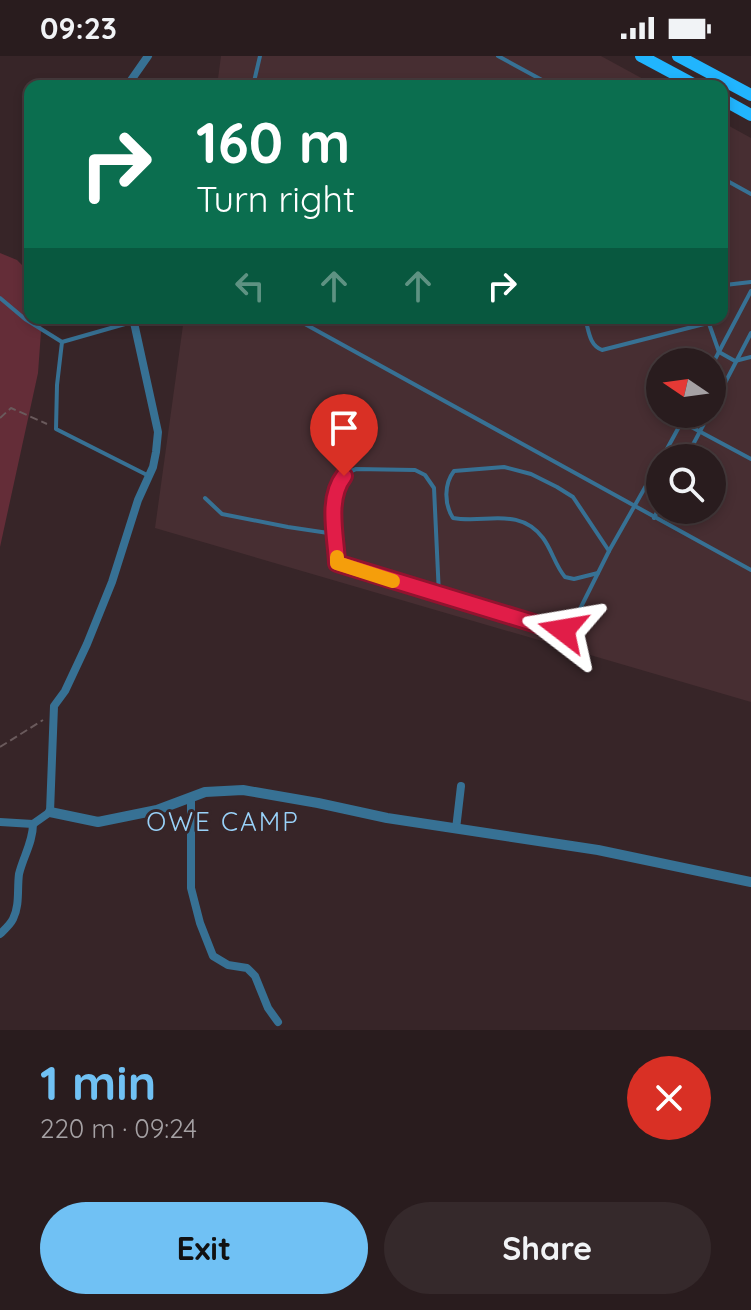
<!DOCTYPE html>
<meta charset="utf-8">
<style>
body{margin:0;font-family:Quicksand,sans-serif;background:#35292b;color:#f1f3f6;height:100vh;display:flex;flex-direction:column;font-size:30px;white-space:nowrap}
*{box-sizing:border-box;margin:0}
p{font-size:26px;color:#a5a1a4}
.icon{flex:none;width:44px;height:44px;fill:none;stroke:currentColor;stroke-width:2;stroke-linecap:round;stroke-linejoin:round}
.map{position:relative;height:974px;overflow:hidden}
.panel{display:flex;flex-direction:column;background:#291c1e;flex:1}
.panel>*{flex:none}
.banner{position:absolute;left:24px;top:24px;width:704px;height:244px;border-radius:16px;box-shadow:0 4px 12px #0003,0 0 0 2px #453a3c;background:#0b6e4f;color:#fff;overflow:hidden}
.needle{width:52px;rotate:283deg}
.tools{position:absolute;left:646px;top:292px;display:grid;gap:16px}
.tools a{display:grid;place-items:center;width:80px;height:80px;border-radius:50%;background:#291c1e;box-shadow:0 4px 12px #0003,0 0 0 2px #453a3c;font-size:40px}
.pin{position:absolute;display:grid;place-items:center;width:68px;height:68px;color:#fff;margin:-82px -34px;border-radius:50% 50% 50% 0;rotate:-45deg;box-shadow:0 0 8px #0007}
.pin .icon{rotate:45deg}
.me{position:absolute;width:88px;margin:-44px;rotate:284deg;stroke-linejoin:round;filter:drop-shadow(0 0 6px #0008)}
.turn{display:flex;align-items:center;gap:28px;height:168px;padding:0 40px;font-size:36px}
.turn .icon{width:104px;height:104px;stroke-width:2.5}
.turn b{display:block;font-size:56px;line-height:68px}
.lanes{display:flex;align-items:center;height:76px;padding:0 40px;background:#0003;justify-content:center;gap:40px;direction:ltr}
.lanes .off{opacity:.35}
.round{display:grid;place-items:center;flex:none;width:84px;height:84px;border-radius:42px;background:#35292b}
.headline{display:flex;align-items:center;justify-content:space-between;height:136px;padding:0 40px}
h1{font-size:48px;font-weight:700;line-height:60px;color:#70c1f4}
.cta{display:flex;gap:16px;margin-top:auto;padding:16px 40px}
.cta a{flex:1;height:92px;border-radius:48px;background:#70c1f4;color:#111;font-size:32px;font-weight:700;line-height:92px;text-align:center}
.cta a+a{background:#35292b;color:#f1f3f6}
.status{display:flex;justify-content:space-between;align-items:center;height:56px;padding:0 40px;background:#291c1e;direction:ltr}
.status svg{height:22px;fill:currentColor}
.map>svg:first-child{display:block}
.built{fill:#472e32;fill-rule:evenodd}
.green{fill:#642d38}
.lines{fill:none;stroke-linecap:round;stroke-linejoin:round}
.path{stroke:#6a5a5c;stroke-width:2;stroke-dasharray:8 4;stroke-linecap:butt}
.service{stroke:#377194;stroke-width:4}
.minor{stroke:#377194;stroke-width:8}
.tertiary{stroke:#377194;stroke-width:10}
.primary{stroke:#21b5fe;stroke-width:12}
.route-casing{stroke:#92132f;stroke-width:20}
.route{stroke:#e11d48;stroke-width:14}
.slow{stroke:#f59e0b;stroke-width:14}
.labels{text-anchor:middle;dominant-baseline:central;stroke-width:6;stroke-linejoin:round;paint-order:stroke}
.neighbourhood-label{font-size:26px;letter-spacing:2px;fill:#99d2f9;stroke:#372528}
</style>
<div class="status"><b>09:23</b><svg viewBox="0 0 49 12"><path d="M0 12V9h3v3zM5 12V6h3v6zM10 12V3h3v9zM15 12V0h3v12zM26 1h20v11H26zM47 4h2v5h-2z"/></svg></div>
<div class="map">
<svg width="751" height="974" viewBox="0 0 751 974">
<rect width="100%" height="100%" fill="#372528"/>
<g class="built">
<path d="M221 0H601L656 30H217Z"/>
<path d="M722 66 751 82V646L155 472 184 262H722ZM660 306H712V358H660ZM660 402H712V454H660Z"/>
</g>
<path class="green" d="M0 197 17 204 30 217V262H42L38 317 0 491Z"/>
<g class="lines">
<g class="path">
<path d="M0 362 11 352 47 368"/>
<path d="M0 691 43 664"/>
</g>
<g class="service">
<path d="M498 0 553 30"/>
<path d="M253 30 260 0"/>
<path d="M722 122 751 138"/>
<path d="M725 229 751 226"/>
<path d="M0 242 25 263 62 286"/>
<path d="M294 262 751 514"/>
<path d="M585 262C589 275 589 289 602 294L708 267"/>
<path d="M707 262 719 296 735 305 751 301"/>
<path d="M132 266 62 286 57 329 56 373 149 420"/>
<path d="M712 309 751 235"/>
<path d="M712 352 751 277"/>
<path d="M682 366 751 403"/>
<path d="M662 402 686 358"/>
<path d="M686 402 709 358"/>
<path d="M205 442 222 458 288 471 335 478"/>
<path d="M654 462 660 450"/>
<path d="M598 517 574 523 565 521C555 509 552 494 543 482 519 450 485 468 453 462 444 448 444 428 454 415L504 411 531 418 557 431 573 441 609 495"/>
<path d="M439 539 434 432 425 419 415 414 356 413C323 424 336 481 337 507L553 573 563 574 571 571 609 495 660 405"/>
</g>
<g class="minor">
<path d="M127 30 148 0"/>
<path d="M191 741V832L200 867 213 900 228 909 247 912 255 920 268 952 278 966"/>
<path d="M0 766 33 768"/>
<path d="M456 773 461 730"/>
<path d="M0 878C5 873 10 869 13 863 20 849 17 833 19 818 23 801 33 786 33 768L50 756 54 650 65 635 87 588 112 526 138 444 153 411 156 396 158 376 133 262"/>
</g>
<path class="tertiary" d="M50 756 98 766 157 754 205 736 243 734 318 747 387 762 598 794 751 826"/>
<g class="primary">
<path d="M641 0 697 30"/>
<path d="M678 0 751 39"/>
<path d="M722 43 751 59"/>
</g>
</g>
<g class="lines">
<defs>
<path id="route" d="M344 420C326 443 336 480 337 507L553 573 563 574"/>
</defs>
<use href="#route" class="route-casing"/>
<use href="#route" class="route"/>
<path class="slow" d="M337 501V507L393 525"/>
</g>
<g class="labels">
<g class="neighbourhood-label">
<text x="223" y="765">OWE CAMP</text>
</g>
</g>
</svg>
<div class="tools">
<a><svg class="needle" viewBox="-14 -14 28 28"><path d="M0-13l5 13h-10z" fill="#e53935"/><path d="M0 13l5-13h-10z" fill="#a5a1a4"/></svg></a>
<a><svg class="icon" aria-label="search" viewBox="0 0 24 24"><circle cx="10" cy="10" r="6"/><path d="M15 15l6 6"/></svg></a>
</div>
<div class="pin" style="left:344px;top:420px;background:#d93025"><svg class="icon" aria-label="arrive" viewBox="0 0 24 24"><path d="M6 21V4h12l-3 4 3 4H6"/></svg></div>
<svg class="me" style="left:563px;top:574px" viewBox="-20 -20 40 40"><path d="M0-17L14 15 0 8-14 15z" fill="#e11d48" stroke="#fff" stroke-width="4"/></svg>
<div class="banner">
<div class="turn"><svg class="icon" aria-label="right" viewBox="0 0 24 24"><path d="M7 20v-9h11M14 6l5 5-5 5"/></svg><div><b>160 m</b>Turn right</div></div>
<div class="lanes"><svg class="icon off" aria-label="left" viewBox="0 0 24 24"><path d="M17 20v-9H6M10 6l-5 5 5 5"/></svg><svg class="icon off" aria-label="ahead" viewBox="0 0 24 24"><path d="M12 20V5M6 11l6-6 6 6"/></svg><svg class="icon off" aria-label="ahead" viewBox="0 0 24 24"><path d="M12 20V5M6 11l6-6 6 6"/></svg><svg class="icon" aria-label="right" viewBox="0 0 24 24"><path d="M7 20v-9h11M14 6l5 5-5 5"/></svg></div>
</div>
</div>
<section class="panel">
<div class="headline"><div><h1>1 min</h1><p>220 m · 09:24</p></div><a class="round" style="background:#d93025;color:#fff"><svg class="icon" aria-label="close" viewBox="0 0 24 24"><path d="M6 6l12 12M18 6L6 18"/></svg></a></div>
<div class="cta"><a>Exit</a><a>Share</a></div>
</section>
